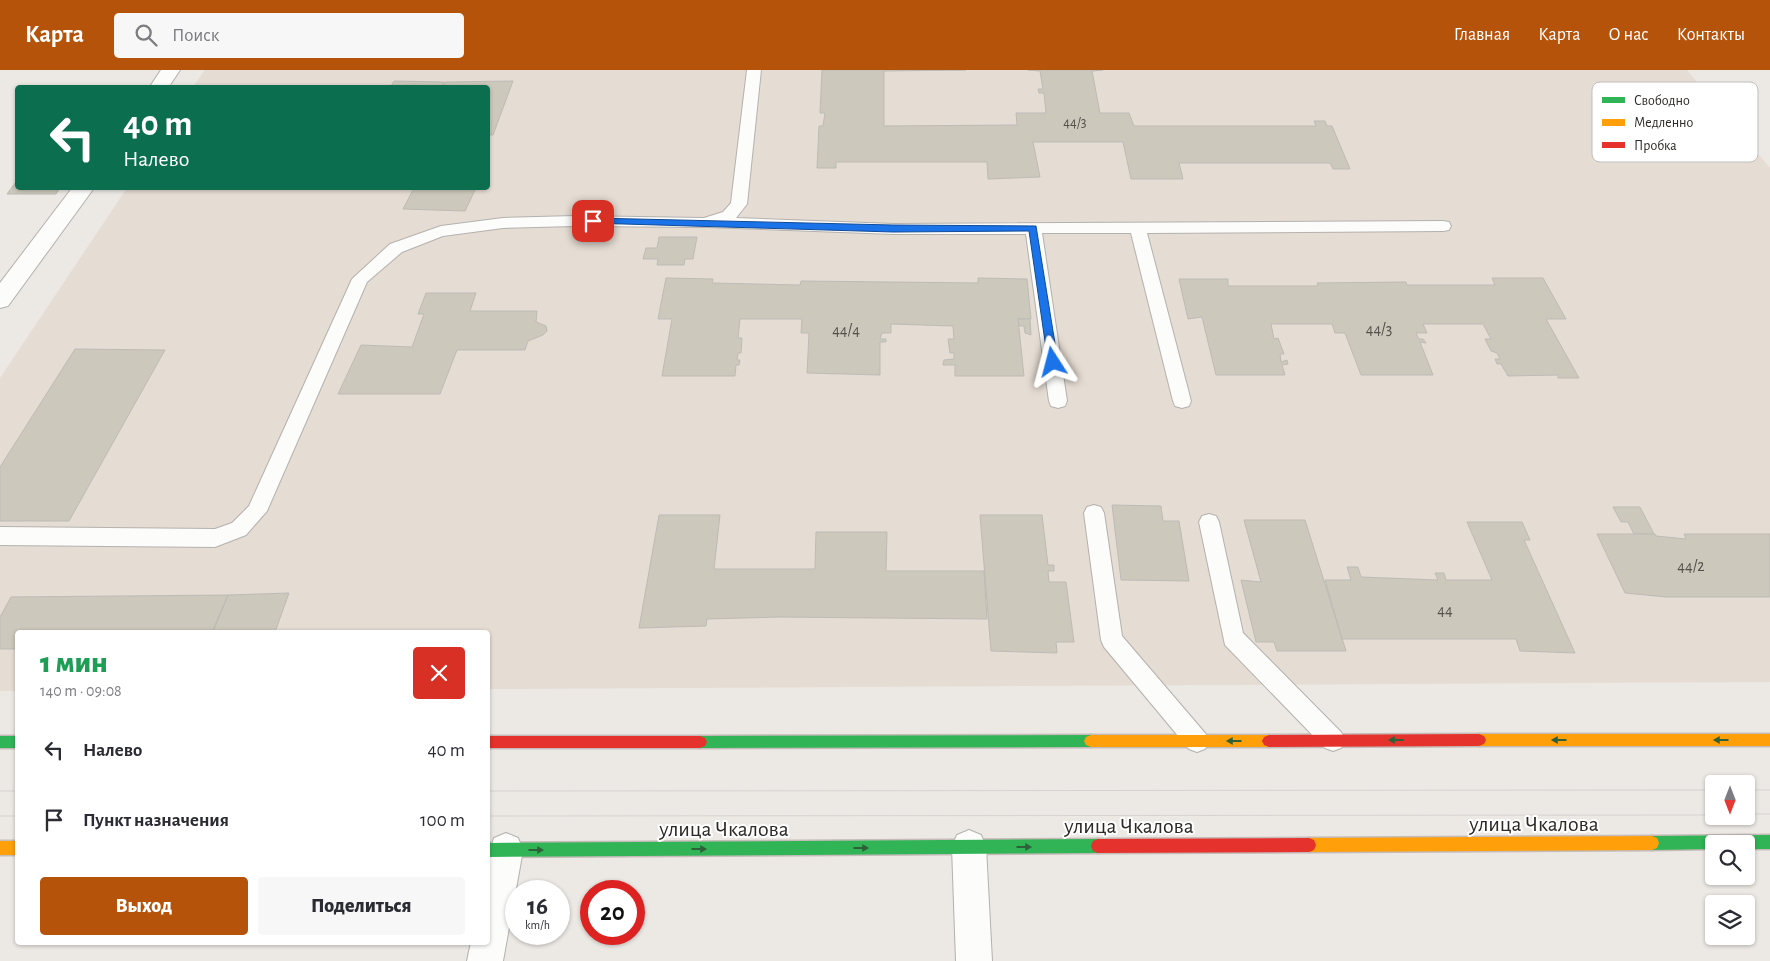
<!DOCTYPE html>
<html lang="ru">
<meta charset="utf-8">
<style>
body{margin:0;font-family:"Alegreya Sans",sans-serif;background:#f7f7f7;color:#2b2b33;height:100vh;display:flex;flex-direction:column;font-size:19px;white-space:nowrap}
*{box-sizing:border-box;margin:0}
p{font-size:16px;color:#7c7c81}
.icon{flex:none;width:28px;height:28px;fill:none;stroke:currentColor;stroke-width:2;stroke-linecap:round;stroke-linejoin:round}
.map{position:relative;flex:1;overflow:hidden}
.details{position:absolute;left:15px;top:560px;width:475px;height:315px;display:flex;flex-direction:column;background:#fff;border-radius:5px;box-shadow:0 1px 4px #0004}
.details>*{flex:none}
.banner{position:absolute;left:15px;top:15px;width:475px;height:105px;border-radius:5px;box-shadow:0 1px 4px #0004;background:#0b6e4f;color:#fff;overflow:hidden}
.needle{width:32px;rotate:180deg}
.tools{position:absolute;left:1705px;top:705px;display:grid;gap:10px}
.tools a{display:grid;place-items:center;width:50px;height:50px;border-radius:5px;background:#fff;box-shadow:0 1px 4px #0004;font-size:25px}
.speed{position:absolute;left:505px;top:810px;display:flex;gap:10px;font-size:25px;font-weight:700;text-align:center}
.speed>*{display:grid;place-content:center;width:65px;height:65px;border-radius:50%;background:#fff;box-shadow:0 1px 4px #0004;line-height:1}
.speed small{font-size:12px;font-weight:400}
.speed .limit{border:8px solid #d22;background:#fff;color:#111}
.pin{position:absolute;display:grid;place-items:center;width:42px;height:42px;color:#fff;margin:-21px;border-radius:10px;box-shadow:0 2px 8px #0006}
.me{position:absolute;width:55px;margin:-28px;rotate:351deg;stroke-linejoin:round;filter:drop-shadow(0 0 4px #0008)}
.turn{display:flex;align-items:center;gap:18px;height:105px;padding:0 25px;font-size:22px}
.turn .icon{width:65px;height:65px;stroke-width:2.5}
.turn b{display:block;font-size:35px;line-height:42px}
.round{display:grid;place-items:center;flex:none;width:52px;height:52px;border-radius:5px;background:#f7f7f7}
.headline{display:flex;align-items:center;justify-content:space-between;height:85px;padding:0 25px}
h1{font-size:30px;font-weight:800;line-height:38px;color:#1e9e55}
.action{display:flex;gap:10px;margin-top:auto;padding:10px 25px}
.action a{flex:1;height:58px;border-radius:5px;background:#b45309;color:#fff;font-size:20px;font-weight:800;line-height:58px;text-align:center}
.action a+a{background:#f7f7f7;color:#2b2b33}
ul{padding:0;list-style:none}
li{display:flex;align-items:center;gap:15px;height:70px;padding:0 25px}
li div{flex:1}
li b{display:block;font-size:19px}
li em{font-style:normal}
header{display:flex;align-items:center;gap:30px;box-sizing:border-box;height:70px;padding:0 25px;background:#b45309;color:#fff}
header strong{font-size:24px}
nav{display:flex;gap:28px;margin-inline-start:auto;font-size:18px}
.search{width:350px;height:45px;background:#f7f7f7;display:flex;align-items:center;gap:12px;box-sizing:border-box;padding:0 18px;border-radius:5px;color:#7c7c81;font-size:19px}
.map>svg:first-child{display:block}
.built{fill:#e5dcd3}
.building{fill:#ccc8bb;stroke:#bdbbb7}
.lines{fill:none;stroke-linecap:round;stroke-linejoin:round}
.lane-casing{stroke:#b4b1ae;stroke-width:2}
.street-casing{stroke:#b4b1ae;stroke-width:2}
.fast-casing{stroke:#c5bbb9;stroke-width:3}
.slow-casing{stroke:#c5bbb9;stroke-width:3}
.jam-casing{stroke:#c5bbb9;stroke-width:3}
.lane{fill:#fcfcfb;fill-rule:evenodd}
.street{fill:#fcfcfb;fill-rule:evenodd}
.fast{fill:#30b455;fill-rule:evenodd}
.slow{fill:#ff9f0a;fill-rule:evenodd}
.jam{fill:#e5322d;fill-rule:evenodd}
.tram{stroke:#d4d4d2;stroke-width:1}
.oneway{fill:#2e6139}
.route{fill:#1a73e8;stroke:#114b97}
.labels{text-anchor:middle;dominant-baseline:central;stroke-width:4;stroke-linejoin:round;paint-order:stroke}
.far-number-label{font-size:14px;fill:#54514b}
.number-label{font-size:16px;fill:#54514b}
.near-street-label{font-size:22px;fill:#2c2926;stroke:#fff}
.key{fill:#fff;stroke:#c0bfbe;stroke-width:1}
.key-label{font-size:14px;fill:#2c2926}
</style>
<header>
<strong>Карта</strong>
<div class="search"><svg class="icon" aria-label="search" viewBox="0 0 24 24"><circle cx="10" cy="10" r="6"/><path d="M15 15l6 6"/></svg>Поиск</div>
<nav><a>Главная</a><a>Карта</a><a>О нас</a><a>Контакты</a></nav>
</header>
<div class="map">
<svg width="1770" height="891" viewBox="0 0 1770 891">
<rect width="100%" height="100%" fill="#ece8e4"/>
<path class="built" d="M205 0H1687L1770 98V612L488 619V562H18L17 621H0V308L127 118H488V18L193 17Z"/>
<g class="building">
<path d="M822 0H966L884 1V56L1017 55 1016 43H1046L1044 23H1039L1038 19H1043L1040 1 1028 0H1103L1092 1 1100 43H1129L1134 56H1316L1314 51H1325L1327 56H1332L1350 99H1333L1330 93H1179L1183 109H1131L1123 72H1033L1040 107 988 109 987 92H836V98H817L819 56H823L825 43H820Z"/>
<path d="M394 11 444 12 442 18H390Z"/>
<path d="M513 11 493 65H488V18H442L445 12Z"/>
<path d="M18 109V118H60L56 124H7Z"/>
<path d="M414 118H476L465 141 403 139Z"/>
<path d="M659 167H697L693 189H685L684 195H657L658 189H643L646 178H657Z"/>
<path d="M666 208 713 209 712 213 800 215 801 211 978 213V208L1027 209 1031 249H1018L1024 306H955V295H943L944 290 954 289V283H950L948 269H954L953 256 891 254V263H882L880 269H886V272H880V305L807 303 809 263H801L802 249H740L738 268H742L741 283H738L737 290H740L739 295H736L735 306H662L672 249H658Z"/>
<path d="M1492 208H1543L1566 249H1546L1579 308H1558V305L1508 306 1501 294H1497L1495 289H1500L1497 283 1491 281 1485 269H1491L1483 254H1423L1427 263H1416L1419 269H1423L1426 273 1420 272 1433 305H1361L1345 263H1335L1332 254H1271L1274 269 1278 268 1284 284H1280L1281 292 1287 290 1288 294 1282 295 1285 305H1216L1202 247 1188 249 1179 209H1228V216H1318L1317 213 1406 212 1407 215H1495Z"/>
<path d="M426 223H476L470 241H537L536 252 546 256 547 261 543 265 528 271 525 280H457L440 324H338L361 275 412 277 424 244H418Z"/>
<path d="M1018 249H1030L1031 265 1025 263 1024 256H1019Z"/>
<path d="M75 279 165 280 69 451H0V397Z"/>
<path d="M1112 435 1161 436 1163 451H1179L1189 511 1121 510Z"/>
<path d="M1613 437H1640L1654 464H1634L1628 452H1621Z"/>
<path d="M659 445H720L714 499H815L816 462H887L886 501H984L987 549 780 547 707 549 706 556 639 558Z"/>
<path d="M980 445H1042L1048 495H1054V501H1048L1049 512H1066L1074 572H1056L1057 583 991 581Z"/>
<path d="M1244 450H1305L1346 581H1277L1274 572H1256L1241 510 1261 512Z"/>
<path d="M1467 452H1522L1530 470H1524L1575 583 1520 581 1516 569H1342L1325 510H1351L1347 497H1358L1361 507 1438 510 1435 503H1444L1446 510H1492Z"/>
<path d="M1597 464H1655L1656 466 1686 469 1684 464H1770V527H1666L1625 523Z"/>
<path d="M289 523 275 562H213L228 525Z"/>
<path d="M228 525 212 562H18V579H0V547L11 527Z"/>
</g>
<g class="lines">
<defs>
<g id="lane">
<path d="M747 0H761L747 134 736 148 893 154 1443 151 1449 152 1451 156 1449 160 1443 161 1147 163 1191 331 1189 336 1182 338 1175 336 1173 331 1131 163H1042L1067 331 1065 336 1058 338 1051 336 1049 331 1026 164H893L708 157 575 156 503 158 443 166 402 182 367 212 267 441 246 465 215 477 0 475V457L215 459 232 453 249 436 352 209 390 174 441 156 503 148 575 146 704 148 723 142 731 133Z"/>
<path d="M1094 435 1101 437 1104 443 1122 566 1205 663 1209 671 1205 679 1197 682 1189 679 1104 577 1101 570 1084 443 1087 437Z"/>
<path d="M1209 444 1216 446 1219 452 1243 563 1341 662 1345 670 1341 678 1333 681 1325 678 1225 575 1199 452 1202 446Z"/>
</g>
<g id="street">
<path d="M161 0H180L168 18H149Z"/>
<path d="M72 118H94L8 236 0 238V213Z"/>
<path d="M969 760 981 765 986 777 992 891H956L952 777 957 765Z"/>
<path d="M506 763 518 768 523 780 503 891H467L471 872H488V788L494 768Z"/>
</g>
<g id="fast">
<path d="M1091 665 1096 667 1098 671 1096 675 1091 677 700 678 695 676 693 672 695 668 700 666Z"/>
<rect x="0" y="666" width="18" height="12"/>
<path d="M1770 765V779H1746V774H1714V779L1652 780 1647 778 1645 773 1647 768 1652 766Z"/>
<path d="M1098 769 1103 771 1105 776 1103 781 1098 783 488 787V773Z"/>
</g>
<g id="slow">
<path d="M1479 664H1770V676H1479L1474 674 1472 670 1474 666Z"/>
<path d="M1091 665H1269L1274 667 1276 671 1274 675 1269 677H1091L1086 675 1084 671 1086 667Z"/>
<path d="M1652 766 1657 768 1659 773 1657 778 1652 780 1309 782 1304 780 1302 775 1304 770 1309 768Z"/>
<rect x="0" y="771" width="18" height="14"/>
</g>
<g id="jam">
<path d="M1479 664 1484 666 1486 670 1484 674 1479 676 1269 677 1264 675 1262 671 1264 667 1269 665Z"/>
<path d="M488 666H700L705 668 707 672 705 676 700 678H488Z"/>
<path d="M1309 768 1314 770 1316 775 1314 780 1309 782 1098 783 1093 781 1091 776 1093 771 1098 769Z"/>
</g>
</defs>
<use href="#lane" class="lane-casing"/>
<use href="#street" class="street-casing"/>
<use href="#fast" class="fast-casing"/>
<use href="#slow" class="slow-casing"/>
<use href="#jam" class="jam-casing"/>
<use href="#lane" class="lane"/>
<use href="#street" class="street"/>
<use href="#fast" class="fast"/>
<use href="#slow" class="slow"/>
<use href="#jam" class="jam"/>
<g class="tram">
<path d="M1746 720H1770"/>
<path d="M0 721H18"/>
<path d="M488 721 1714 720"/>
<path d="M1746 744H1770"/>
<path d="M0 746H18"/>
<path d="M488 746 1714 745"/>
</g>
</g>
<defs><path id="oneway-solid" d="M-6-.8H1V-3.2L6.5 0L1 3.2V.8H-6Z" transform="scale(1.25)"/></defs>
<g class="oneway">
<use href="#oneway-solid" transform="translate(1396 670) rotate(180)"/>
<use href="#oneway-solid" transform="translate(1559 670) rotate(180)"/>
<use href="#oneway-solid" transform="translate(1721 670) rotate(180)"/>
<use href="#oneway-solid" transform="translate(1234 671) rotate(180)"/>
<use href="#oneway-solid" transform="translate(1024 777)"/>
<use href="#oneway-solid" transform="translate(861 778)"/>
<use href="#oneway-solid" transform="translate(699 779)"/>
<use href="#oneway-solid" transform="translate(536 780)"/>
</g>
<path class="route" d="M593 148 893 155 1036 156 1058 292 1053 296 1048 292 1029 161 893 162 590 153 589 151Z"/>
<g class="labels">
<g class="far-number-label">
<text x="1075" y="53">44/3</text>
</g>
<g class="number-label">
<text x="1379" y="259">44/3</text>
<text x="846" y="260">44/4</text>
<text x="1691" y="496">44/2</text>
<text x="1445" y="540">44</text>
</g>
<g class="near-street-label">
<text x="1534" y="754">улица Чкалова</text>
<text x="1129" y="756">улица Чкалова</text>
<text x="724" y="759">улица Чкалова</text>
</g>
</g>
<rect x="1592" y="12" width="166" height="80" rx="8" class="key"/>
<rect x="1602" y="27" width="23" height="6" fill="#30b455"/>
<rect x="1602" y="49" width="23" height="7" fill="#ff9f0a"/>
<rect x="1602" y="72" width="23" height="6" fill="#e5322d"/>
<g class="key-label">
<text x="1634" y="35">Свободно</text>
<text x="1634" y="57">Медленно</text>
<text x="1634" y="80">Пробка</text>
</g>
</svg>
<div class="tools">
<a><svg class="needle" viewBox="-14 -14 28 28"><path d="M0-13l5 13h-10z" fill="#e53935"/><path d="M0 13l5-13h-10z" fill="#7c7c81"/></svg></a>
<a><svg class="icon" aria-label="search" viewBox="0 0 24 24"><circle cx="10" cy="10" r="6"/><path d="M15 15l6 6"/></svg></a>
<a><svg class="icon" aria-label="layers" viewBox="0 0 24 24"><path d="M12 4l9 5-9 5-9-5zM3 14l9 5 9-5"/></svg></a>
</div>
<div class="speed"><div>16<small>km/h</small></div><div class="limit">20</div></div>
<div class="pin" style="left:593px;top:151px;background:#d93025"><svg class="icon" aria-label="arrive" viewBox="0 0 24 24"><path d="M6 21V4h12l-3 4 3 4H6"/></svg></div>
<svg class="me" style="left:1053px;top:292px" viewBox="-20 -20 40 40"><path d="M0-17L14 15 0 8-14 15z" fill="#1a73e8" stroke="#fff" stroke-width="4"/></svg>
<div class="banner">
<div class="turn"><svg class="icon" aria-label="left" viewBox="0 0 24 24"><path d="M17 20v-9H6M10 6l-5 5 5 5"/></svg><div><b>40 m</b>Налево</div></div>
</div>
<section class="details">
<div class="headline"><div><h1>1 мин</h1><p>140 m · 09:08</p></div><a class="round" style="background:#d93025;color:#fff"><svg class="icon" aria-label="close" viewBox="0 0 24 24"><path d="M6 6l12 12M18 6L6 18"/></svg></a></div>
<ul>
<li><svg class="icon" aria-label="left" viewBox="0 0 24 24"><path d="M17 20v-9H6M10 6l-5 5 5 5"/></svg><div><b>Налево</b></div><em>40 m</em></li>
<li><svg class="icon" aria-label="arrive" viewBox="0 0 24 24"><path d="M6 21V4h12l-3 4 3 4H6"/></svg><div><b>Пункт назначения</b></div><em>100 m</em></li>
</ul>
<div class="action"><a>Выход</a><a>Поделиться</a></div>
</section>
</div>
